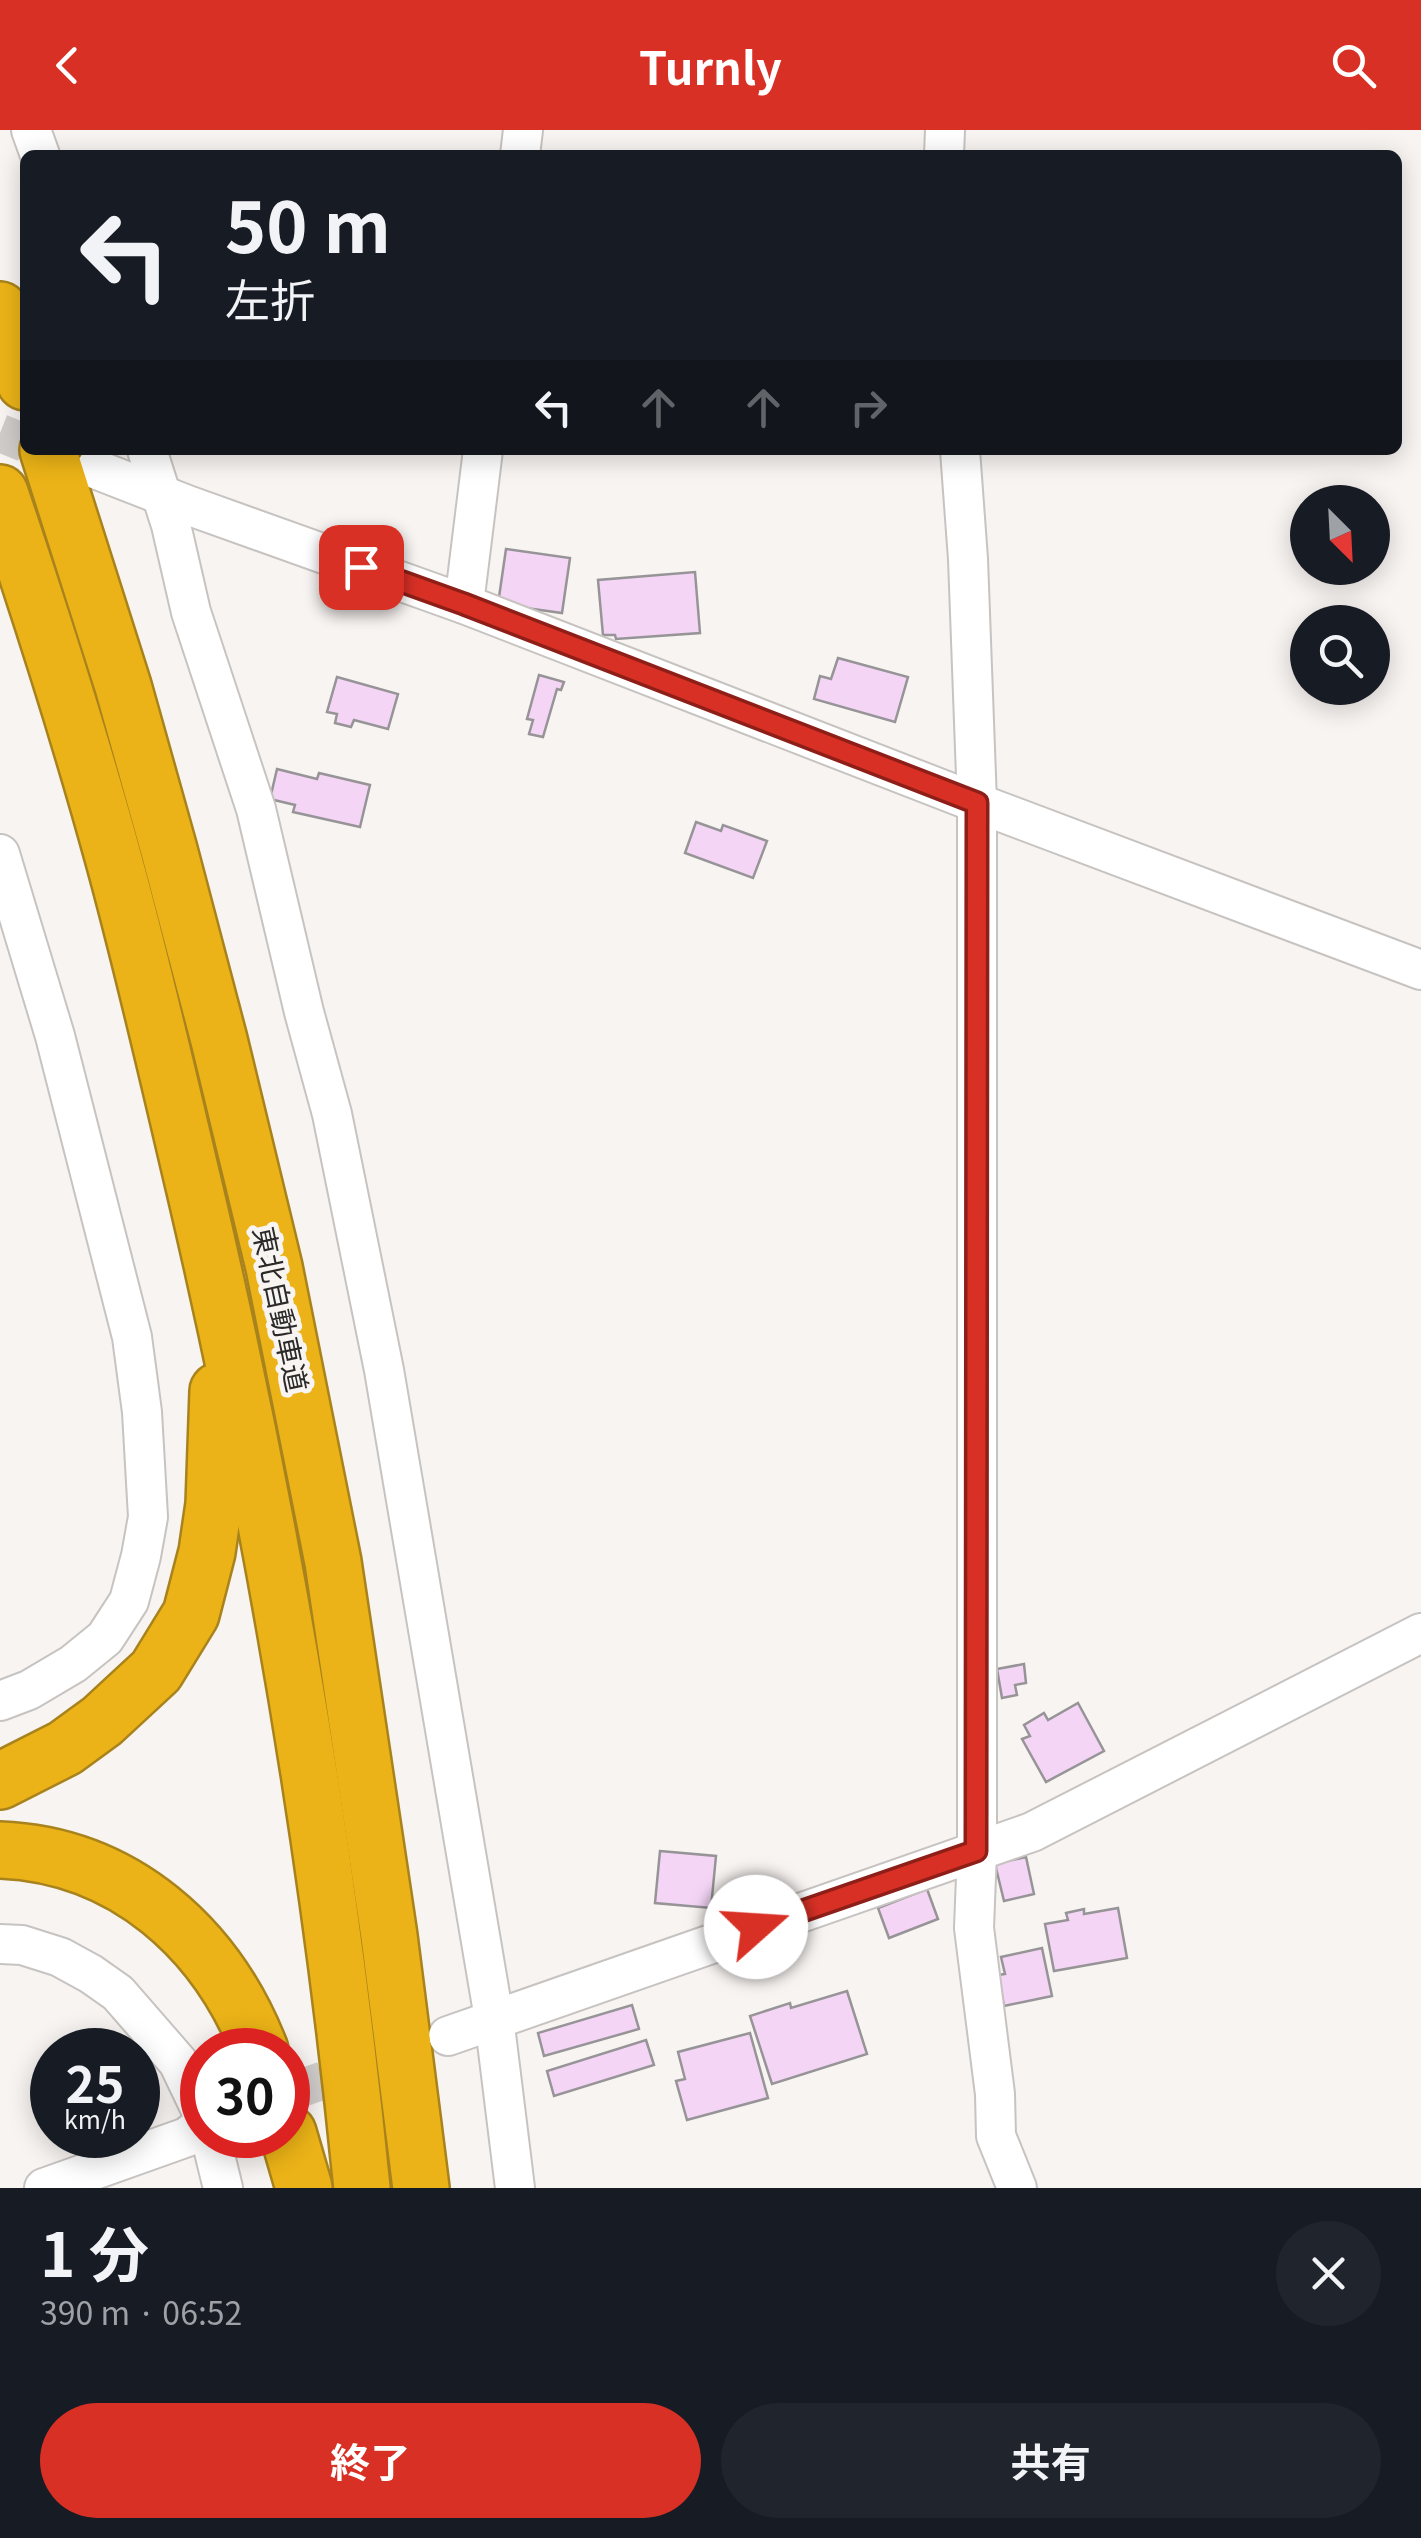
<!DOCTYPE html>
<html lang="ja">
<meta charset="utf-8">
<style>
body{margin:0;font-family:Georgia,"Noto Sans JP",serif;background:#20242c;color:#f1f3f6;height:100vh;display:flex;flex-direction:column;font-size:38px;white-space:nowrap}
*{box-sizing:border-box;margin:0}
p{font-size:32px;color:#9ea1a6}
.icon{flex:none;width:55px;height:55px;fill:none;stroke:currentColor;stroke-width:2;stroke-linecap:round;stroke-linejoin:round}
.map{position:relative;height:2058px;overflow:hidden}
.panel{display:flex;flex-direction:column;background:#171b24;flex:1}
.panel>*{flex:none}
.banner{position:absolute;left:20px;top:20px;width:1382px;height:305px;border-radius:15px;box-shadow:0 5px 25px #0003;background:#171b24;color:#f1f3f6;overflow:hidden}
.needle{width:65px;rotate:156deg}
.fabs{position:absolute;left:1290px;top:355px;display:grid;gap:20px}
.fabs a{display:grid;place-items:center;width:100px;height:100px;border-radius:50%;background:#171b24;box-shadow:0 5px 25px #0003;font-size:50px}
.speed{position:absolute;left:30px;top:1898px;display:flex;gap:20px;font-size:50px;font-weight:700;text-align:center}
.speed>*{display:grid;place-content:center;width:130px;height:130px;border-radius:50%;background:#171b24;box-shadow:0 5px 25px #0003;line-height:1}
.speed small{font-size:25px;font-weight:400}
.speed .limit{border:15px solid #d22;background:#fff;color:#111}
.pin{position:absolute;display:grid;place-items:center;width:85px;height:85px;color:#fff;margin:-42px;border-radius:20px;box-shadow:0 5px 15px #0006}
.me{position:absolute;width:110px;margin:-55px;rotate:71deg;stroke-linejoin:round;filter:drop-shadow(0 0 8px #0008)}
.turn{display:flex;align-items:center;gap:35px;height:210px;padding:0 40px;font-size:45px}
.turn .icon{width:130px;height:130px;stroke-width:2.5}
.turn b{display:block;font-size:70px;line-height:85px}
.lanes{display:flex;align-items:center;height:95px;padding:0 40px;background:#0003;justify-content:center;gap:50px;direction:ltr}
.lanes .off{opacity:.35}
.round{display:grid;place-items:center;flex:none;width:105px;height:105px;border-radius:52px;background:#20242c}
.overview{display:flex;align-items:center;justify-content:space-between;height:170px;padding:0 40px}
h1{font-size:60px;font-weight:700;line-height:75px}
.primary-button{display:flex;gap:20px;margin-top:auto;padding:20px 40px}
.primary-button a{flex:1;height:115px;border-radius:60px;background:#d93025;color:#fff;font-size:40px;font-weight:700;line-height:115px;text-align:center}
.primary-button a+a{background:#20242c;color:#f1f3f6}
header{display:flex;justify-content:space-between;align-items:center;height:130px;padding:0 40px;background:#d93025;color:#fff;font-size:45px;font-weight:700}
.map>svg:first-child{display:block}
.building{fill:#f4d5f6;stroke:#969496;stroke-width:2.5}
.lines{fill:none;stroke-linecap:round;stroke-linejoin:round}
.minor-tunnel{stroke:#cfccca;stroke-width:38;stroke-dasharray:38 19;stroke-linecap:butt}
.minor-casing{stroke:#c7c3c1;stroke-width:42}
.highway-casing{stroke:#a8831d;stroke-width:60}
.minor{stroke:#fff;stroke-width:38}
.highway{stroke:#ebb317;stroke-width:55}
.route-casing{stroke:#8d1f18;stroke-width:25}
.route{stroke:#d93025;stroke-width:18}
.labels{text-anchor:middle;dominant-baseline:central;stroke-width:10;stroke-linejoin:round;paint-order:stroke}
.street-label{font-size:28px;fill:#2b2a29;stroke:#f8f4f2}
</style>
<header><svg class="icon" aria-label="back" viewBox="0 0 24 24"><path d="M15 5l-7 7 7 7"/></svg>Turnly<svg class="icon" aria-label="search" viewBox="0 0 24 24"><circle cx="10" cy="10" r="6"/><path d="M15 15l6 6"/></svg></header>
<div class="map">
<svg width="1421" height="2058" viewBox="0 0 1421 2058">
<rect width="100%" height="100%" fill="#f8f4f2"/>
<g class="building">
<path d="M506 419 570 428 562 483 498 474Z"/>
<path d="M695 442 700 503 616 509 615 505H603L598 450Z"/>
<path d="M838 528 908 547 895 592 814 569 820 546 831 549Z"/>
<path d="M539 545 564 552 561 560 557 559 543 607 529 604 533 590 527 589Z"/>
<path d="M337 547 398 564 388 599 354 590 351 597 335 593 337 584 327 582Z"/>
<path d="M277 639 317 649 319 643 370 655 360 697 293 682 295 675 270 669Z"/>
<path d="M696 692 721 701 723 695 767 711 753 748 685 723Z"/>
<path d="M1024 1534 1026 1553 1015 1555 1017 1565 1002 1568 997 1539Z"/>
<path d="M1078 1573 1104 1621 1046 1652 1022 1609 1030 1606 1024 1595 1044 1583 1048 1590Z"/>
<path d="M660 1721 716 1726 711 1778 655 1773Z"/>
<path d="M1026 1727 1034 1764 1004 1771 995 1734Z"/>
<path d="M927 1759 938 1789 889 1808 878 1778Z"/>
<path d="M1118 1778 1127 1828 1054 1841 1045 1794 1068 1790 1066 1783 1084 1779V1784Z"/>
<path d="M1042 1818 1052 1866 1004 1876 998 1845 1005 1844 1001 1827Z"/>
<path d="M847 1861 867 1924 772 1954 750 1886 790 1873 791 1878Z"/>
<path d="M632 1875 639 1899 544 1926 538 1903Z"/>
<path d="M750 1903 768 1968 687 1990 676 1951 685 1949 678 1922Z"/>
<path d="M646 1910 654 1935 554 1966 547 1941Z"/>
</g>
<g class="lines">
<g class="minor-tunnel">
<path d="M0 303 25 313"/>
<path d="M288 1963 371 1933"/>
</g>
<defs>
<g id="minor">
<path d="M31 0 40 25"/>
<path d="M520 25 523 0"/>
<path d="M944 25 945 0"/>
<path d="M147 320 171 395 191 482 256 679 304 882 332 984 384 1240 494 1888 515 2058"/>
<path d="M960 320 968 429 977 673V1721L974 1798 995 1964 996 2006 1017 2058"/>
<path d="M95 339 190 376 464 474 977 673 1421 840"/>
<path d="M464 474 483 320"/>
<path d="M0 724 55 906 132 1207 142 1282 148 1387 141 1426 129 1471 105 1508 73 1534 29 1560 0 1571"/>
<path d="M0 1814 22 1815 60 1827 91 1844 118 1863 178 1932 202 1982"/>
<path d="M448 1906 1032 1702 1421 1503"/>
<path d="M210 2005 223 2058"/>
<path d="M44 2058 187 2007 202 1995"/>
</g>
<g id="highway">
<path d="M0 180 25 252"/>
<path d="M48 320 123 556 169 720 219 910 274 1137 333 1432 389 1806 421 2058"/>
<path d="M0 363C41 484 80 606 114 730 144 839 169 950 195 1060 272 1389 329 1722 362 2058"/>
<path d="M0 1651 65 1618 102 1591 156 1541 191 1484 207 1422 214 1374 218 1261"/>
<path d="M0 1720C124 1725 216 1808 260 1920"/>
<path d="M288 2003 304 2058"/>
</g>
</defs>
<use href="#minor" class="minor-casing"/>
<use href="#highway" class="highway-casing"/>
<use href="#minor" class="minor"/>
<use href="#highway" class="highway"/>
</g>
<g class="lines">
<defs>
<path id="route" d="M361 437 464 474 977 673 976 1721 756 1797"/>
</defs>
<use href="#route" class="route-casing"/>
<use href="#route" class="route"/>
</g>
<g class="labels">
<g class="street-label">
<text transform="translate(282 1179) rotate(78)">東北自動車道</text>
</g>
</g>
</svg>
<div class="fabs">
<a><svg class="needle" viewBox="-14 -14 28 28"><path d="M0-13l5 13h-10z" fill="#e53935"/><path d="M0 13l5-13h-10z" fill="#9ea1a6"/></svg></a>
<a><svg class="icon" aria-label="search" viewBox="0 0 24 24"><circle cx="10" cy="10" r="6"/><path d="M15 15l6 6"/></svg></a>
</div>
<div class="speed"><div>25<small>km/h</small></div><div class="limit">30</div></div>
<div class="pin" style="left:361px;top:437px;background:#d93025"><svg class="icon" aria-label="arrive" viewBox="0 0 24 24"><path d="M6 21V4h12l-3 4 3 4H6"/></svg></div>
<svg class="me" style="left:756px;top:1797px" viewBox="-20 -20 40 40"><circle r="19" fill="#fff"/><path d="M0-13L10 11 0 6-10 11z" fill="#d93025"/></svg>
<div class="banner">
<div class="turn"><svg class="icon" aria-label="left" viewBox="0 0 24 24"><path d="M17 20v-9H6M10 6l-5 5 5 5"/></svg><div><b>50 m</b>左折</div></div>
<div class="lanes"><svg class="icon" aria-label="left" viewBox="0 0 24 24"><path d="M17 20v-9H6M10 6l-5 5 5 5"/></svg><svg class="icon off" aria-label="ahead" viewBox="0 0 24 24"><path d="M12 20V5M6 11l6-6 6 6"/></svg><svg class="icon off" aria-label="ahead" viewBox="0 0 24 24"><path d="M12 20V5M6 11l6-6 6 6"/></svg><svg class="icon off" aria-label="right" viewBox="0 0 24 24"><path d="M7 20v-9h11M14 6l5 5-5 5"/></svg></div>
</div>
</div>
<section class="panel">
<div class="overview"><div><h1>1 分</h1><p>390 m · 06:52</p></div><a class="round"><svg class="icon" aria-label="close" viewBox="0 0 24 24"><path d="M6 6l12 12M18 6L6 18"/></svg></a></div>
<div class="primary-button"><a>終了</a><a>共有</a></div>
</section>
